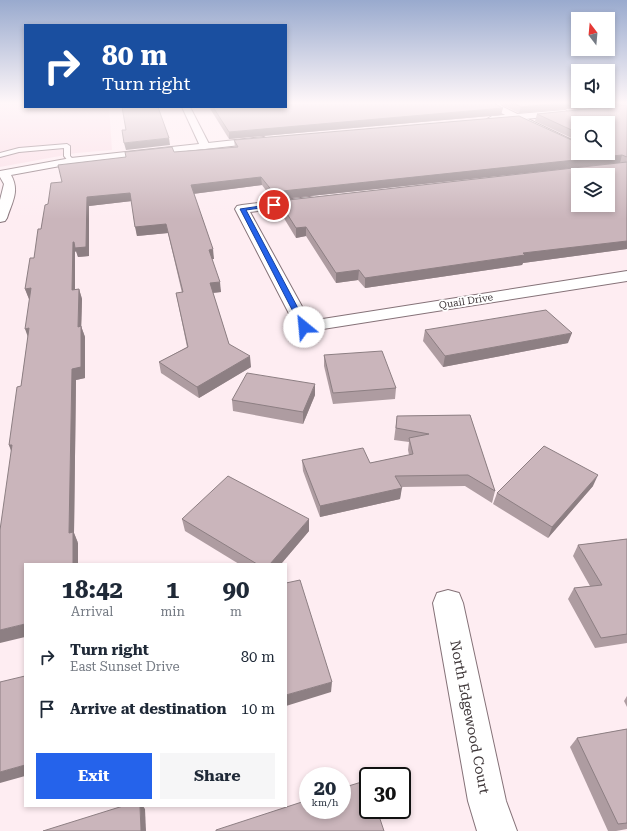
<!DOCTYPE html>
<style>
body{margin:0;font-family:"Roboto Serif",serif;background:#f6f6f7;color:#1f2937;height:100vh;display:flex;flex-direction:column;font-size:15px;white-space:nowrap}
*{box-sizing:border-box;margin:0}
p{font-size:13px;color:#747a83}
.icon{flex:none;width:22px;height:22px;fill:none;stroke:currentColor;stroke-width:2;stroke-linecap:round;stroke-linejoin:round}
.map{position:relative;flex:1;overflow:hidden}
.sheet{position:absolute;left:24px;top:563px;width:263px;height:244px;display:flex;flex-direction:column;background:#fff;border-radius:0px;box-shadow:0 2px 6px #0003}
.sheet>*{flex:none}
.guide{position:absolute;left:24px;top:24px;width:263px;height:84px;border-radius:0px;box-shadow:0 2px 6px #0003;background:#1a4fa0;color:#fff;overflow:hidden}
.needle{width:26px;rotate:344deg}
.tools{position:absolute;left:571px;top:12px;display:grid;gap:8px}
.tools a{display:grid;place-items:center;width:44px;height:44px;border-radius:0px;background:#fff;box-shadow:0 2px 6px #0003;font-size:20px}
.speed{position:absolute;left:299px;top:767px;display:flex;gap:8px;font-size:20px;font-weight:700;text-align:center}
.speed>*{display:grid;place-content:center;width:52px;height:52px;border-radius:50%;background:#fff;box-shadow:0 2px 6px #0003;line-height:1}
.speed small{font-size:10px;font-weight:400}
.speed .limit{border:2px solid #111;border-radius:6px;background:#fff;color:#111}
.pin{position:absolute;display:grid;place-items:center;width:34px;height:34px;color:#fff;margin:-17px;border:2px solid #fff;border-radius:50%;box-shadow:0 1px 4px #0007}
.me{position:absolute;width:44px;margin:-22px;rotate:332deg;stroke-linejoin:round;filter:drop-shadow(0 0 3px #0008)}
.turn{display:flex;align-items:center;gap:14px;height:84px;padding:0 12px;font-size:18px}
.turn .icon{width:52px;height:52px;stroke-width:2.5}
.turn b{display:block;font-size:28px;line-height:34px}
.eta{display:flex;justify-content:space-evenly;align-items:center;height:68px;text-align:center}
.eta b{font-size:24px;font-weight:700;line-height:28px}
.primary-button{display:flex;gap:8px;margin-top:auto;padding:8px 12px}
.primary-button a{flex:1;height:46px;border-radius:0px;background:#2563eb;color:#fff;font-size:16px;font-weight:700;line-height:46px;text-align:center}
.primary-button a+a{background:#f6f6f7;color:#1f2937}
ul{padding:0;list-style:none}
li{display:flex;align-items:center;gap:12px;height:52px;padding:0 12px}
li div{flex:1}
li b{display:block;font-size:15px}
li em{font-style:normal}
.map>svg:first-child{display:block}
.built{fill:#fadce5}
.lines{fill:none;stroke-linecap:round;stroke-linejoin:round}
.lane-casing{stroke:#857278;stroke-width:2}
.street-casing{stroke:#857278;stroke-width:2}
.secondary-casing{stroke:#857278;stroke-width:2}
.lane{fill:#fff;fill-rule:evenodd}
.street{fill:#fff;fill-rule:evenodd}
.secondary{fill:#fff;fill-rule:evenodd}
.wall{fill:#ae9ca1}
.shaded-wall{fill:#8d7f83}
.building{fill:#cab5bb;stroke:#8d7f83;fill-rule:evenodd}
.route{fill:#2563eb;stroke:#184099}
.labels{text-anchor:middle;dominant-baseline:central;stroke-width:3.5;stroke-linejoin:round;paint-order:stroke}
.far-street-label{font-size:10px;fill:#3f3739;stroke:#fff}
.near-street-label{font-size:14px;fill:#3f3739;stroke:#fff}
</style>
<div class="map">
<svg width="627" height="831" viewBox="0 0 627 831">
<rect width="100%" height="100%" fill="#feedf2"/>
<path class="built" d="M0 102H25V107H109L112 150 76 153 0 167Z"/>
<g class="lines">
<defs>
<path id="lane" d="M67 144 70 146V156L75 161 73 162H69L64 156V148L19 152 0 157V153L19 148Z"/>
<g id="street">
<path d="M489 102H498L503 107 578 143V150L497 111Z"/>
<path d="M182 107H190L210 146 209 148H201L200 146Z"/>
<path d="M309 197 314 198 315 201 314 204 250 212 310 321 627 271V281L304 332 298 331 235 209 237 206 242 205Z"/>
<path d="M448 590 459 593 463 603 506 801 517 831H477L468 801 433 603 437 593Z"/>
</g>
<g id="secondary">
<path d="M565 110 570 113 568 115 492 122 487 119 492 116Z"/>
<path d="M264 137 269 140 268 142 71 164 11 175C20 191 12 202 7 218L5 221 0 222V200L4 184 0 177V171L71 158Z"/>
</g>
</defs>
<use href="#lane" class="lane-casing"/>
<use href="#street" class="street-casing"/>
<use href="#secondary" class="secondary-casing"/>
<use href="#lane" class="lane"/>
<use href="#street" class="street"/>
<use href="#secondary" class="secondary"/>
</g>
<g class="wall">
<path d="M500 102H627V104L519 113 504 106Z"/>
<path d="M627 105V249L523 263 522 265 365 288 358 280 336 283 306 236 296 238 279 210V201L621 163H620L273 200 262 185 193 194 214 259H212L221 292 213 293 229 344 251 367 199 398 161 373 159 362 187 347 176 293H182L168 233 137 236 132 201 89 206V256L78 257 76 251 75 252V289H79L82 299 81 326 85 337V378L76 380 74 533 78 543 11 451 9 445 21 386 28 336 30 299H29L25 289 34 258 41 229 48 204 62 182 174 152 235 147 234 140 578 143 608 153 578 123V141L535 121 537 114Z"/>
<path d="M209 107H286L501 115 229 139Z"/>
<path d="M425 330 568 343 443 367 423 341Z"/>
<path d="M324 355 396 388 395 399 333 404 324 366Z"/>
<path d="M315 395 303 424 233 411 232 400Z"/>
<path d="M470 415 495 491 492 503 465 486 401 487 400 499 320 517 303 471 302 460 370 463 409 455 408 450 409 442 394 440 397 416Z"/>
<path d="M593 486 548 538 493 504 497 493Z"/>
<path d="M182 519 309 531 281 564H239L185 531Z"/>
<path d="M627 539V643L595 648 568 599 574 588 590 586 573 556 578 545Z"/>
<path d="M627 696V707L624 701Z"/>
<path d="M627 729V829L616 831H608L570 747 577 738Z"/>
</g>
<g class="shaded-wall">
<path d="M571 102H627V104L519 113 521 107Z"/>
<path d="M503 108 501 115 229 139V132Z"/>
<path d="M169 138 170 145 126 150 124 143Z"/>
<path d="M622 155 620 163 273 200V192Z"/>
<path d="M261 177 262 185 192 194 191 185Z"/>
<path d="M130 193 132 201 89 206V256L78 257 76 251 75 252V300L72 290 73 242 87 197Z"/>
<path d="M166 224 168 233 137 236 135 227Z"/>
<path d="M306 227V236L296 238V228Z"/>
<path d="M627 241V249L523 263 522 265 365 288V278L523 253Z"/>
<path d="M213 249 214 259H210L209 250Z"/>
<path d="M359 270 358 280 336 283V273Z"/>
<path d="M220 282 221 292 211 293 210 283Z"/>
<path d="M31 288 35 298 29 299 25 289Z"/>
<path d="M79 289 82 299 81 337 78 327Z"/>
<path d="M81 326 85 337V378L76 380 74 533 78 543V564H73L69 533 72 369Z"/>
<path d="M29 328V340L25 329Z"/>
<path d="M572 333 568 343 443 367 445 356Z"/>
<path d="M250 356 251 367 199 398 197 387Z"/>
<path d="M315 384V395L303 424V412Z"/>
<path d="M9 445H12L14 457Z"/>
<path d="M598 475 593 486 548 538 552 527Z"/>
<path d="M402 488 400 499 320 517V506Z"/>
<path d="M309 519V531L281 564H270Z"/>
<path d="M25 624V637L0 643V630Z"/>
<path d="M332 682 331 692 286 706V695Z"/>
<path d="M25 765V776L0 783V772Z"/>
<path d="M140 806H143L145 809 146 831H141Z"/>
</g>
<g class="building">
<path d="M286 102H494L497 105 503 108 229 132 213 107H286Z"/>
<path d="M511 102H571L521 107Z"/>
<path d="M627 105V157L622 155 273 192 261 177 191 185 213 249 209 250 220 282 210 283 229 344 250 356 197 387 159 362 188 347 176 293 183 292 166 224 135 227 130 193 87 197 86 247 75 248 74 242H73L72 290 79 289 78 327 81 326V367L72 369 69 533 73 532V564H25V624L0 630V530L12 445H9L17 387 21 386 29 328 25 329 31 288 25 289 30 258H34L38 229H41L45 205 48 204 51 183 62 182 58 165 126 157 125 152 172 147 174 152 238 147 234 140 519 116 578 143V153H608V123H578V133L537 114Z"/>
<path d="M122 107H158L169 138 124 143 122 130H126Z"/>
<path d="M627 162V241L523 253 525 255 365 278 359 270 336 273 306 227 296 228 279 201ZM578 175H608V205H578Z"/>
<path d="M546 310 572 333 445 356 425 330Z"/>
<path d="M382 351 396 388 333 393 324 355Z"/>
<path d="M247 373 315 384 303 412 232 400Z"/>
<path d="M470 415 495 491 468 475 395 476 402 488 320 506 302 460 363 448 370 463 413 454 409 438 429 434 396 428 397 416Z"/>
<path d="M544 446 598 475 552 527 497 493Z"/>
<path d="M228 476 309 519 270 564H257L182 519Z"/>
<path d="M627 539V634L601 638 574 588 602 585 578 545Z"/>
<path d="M300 580 332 682 286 695V583Z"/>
<path d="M25 676V765L0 772V682Z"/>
<path d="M627 729V823L618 824 577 738Z"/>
<path d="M368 780V810H377L384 831H216V830L308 800V810H342V788Z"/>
<path d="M123 806H140L141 831H43Z"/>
</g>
<linearGradient id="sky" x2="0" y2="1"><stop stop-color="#99aace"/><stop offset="0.47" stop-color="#fff7f9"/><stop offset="1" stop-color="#fff7f9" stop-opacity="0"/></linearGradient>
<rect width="627" height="219" fill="url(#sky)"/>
<path class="route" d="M274 204 275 206 246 210 308 327 307 329 301 327 240 209Z"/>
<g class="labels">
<g class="far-street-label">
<text transform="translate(466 301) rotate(-9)">Quail Drive</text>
</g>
<g class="near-street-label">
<text transform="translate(470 717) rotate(79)">North Edgewood Court</text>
</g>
</g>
</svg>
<div class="tools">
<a><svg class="needle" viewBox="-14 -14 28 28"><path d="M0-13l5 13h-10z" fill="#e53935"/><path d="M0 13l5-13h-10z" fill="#747a83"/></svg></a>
<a><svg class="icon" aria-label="sound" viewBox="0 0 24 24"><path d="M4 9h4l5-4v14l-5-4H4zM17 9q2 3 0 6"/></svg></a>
<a><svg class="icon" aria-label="search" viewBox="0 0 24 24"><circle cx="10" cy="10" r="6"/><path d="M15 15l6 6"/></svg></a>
<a><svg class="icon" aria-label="layers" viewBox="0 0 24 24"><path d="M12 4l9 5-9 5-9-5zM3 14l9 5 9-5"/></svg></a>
</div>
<div class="speed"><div>20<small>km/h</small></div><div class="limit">30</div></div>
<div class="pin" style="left:274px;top:205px;background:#d93025"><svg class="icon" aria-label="arrive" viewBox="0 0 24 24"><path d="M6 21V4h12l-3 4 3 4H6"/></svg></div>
<svg class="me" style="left:304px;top:327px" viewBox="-20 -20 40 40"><circle r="19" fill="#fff"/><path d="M0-13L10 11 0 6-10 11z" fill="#2563eb"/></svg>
<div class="guide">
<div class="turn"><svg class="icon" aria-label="right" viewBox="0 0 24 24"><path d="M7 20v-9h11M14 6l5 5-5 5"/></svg><div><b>80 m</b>Turn right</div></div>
</div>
<section class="sheet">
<div class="eta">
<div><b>18:42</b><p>Arrival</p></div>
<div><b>1</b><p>min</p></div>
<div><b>90</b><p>m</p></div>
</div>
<ul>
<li><svg class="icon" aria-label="right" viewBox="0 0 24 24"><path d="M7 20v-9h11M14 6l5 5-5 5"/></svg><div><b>Turn right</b><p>East Sunset Drive</p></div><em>80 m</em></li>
<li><svg class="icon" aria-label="arrive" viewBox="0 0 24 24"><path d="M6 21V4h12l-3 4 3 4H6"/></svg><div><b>Arrive at destination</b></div><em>10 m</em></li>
</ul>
<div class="primary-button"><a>Exit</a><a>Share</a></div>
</section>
</div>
